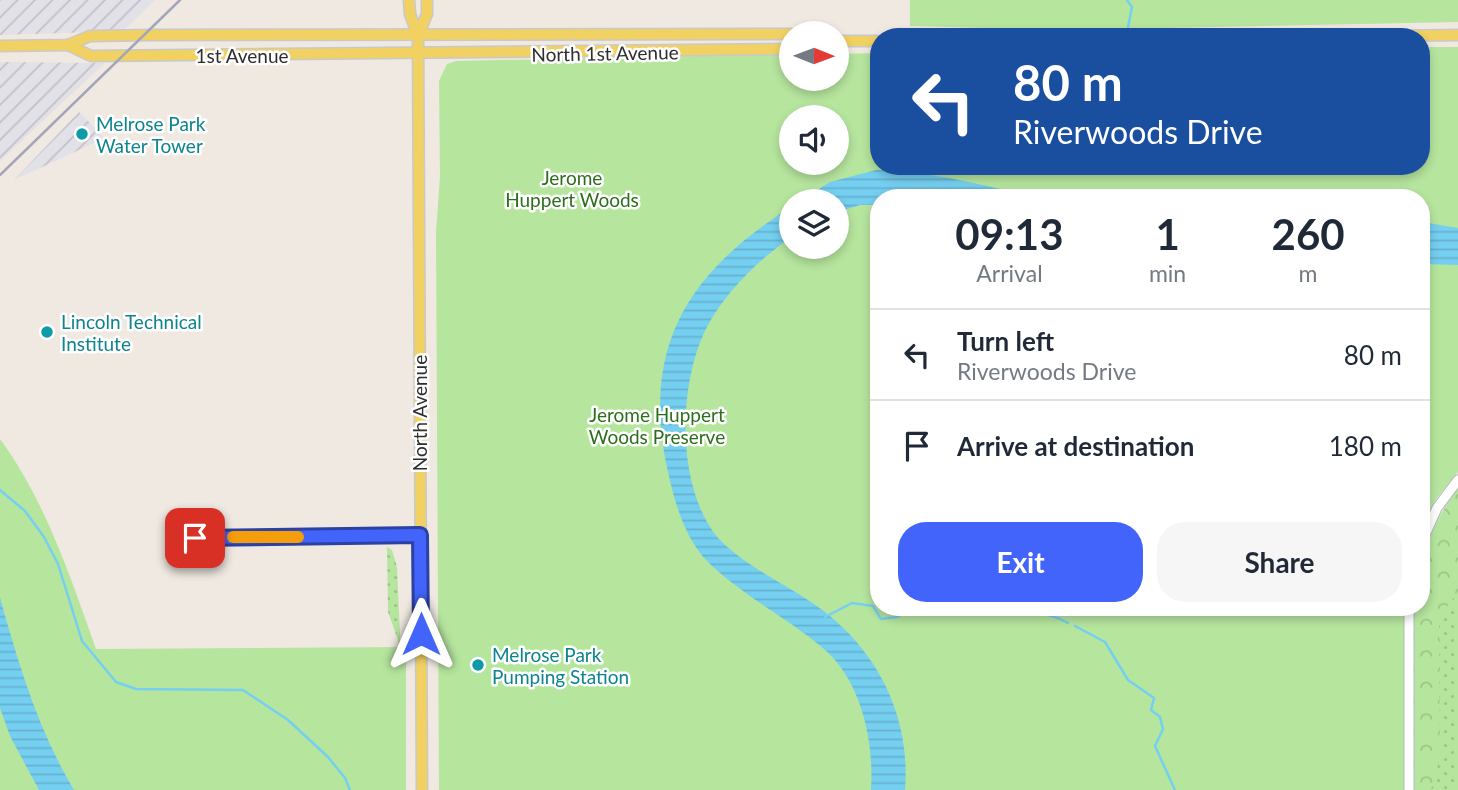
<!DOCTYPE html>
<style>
body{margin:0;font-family:Lato,sans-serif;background:#f6f6f7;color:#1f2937;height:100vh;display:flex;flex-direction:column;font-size:26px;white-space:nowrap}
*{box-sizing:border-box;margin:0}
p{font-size:23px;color:#747a83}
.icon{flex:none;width:38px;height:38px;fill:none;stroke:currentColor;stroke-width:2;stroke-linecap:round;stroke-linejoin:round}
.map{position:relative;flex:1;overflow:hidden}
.drawer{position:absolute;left:870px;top:189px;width:560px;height:427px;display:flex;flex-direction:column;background:#fff;border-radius:28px;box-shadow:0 4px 10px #0003}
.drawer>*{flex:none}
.top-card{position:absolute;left:870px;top:28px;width:560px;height:147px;border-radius:28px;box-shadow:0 4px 10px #0003;background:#1a4fa0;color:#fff;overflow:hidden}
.needle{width:46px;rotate:91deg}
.fabs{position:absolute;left:779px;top:21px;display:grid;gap:14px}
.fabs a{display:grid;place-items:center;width:70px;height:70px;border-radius:50%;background:#fff;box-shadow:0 4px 10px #0003;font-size:35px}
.pin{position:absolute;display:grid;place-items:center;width:60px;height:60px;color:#fff;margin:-30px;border-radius:14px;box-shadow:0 4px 10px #0006}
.me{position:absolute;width:77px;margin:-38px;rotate:0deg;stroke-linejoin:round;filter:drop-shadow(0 0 5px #0008)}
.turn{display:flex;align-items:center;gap:24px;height:147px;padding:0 28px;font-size:32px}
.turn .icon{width:91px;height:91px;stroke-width:2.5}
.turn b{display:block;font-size:49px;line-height:60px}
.eta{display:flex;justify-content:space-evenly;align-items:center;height:119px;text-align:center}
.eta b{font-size:42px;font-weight:700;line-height:49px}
.primary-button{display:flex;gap:14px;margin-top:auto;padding:14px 28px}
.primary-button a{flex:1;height:80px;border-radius:28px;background:#4264fb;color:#fff;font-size:28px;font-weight:700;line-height:80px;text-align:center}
.primary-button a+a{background:#f6f6f7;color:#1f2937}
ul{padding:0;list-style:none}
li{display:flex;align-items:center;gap:21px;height:91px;padding:0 28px;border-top:2px solid #e0e1e3}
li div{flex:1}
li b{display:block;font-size:26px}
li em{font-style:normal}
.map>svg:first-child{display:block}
.industrial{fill:url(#industrial-furrows)}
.grass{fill:url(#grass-dots)}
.forest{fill:url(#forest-crowns)}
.park{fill:#b6e59e;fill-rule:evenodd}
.water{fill:url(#water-rules)}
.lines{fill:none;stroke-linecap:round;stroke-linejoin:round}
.stream{stroke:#75cff0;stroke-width:2.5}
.minor-casing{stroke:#b4b7c1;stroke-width:11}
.major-casing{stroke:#c9c9c9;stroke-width:13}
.minor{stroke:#fff;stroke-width:9}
.major{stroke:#f2d163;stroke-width:10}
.rail{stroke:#a3a6b8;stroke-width:2.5}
.route-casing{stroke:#2b41a3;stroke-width:18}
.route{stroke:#4264fb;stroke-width:12}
.slow{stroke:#f59e0b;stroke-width:12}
.culture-dot{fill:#0f9aa8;stroke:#fff;stroke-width:2.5}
.labels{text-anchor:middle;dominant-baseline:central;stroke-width:5;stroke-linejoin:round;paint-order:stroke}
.street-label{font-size:19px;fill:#2e2e2e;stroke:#fff}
.culture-label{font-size:19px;fill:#0d838f;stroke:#fff;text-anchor:start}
.park-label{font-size:19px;fill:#2c6e1b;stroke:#fff}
</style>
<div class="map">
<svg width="1458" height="790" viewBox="0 0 1458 790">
<defs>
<pattern id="industrial-furrows" width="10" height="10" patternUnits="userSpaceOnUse" patternTransform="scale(1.75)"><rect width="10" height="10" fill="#e3e1e8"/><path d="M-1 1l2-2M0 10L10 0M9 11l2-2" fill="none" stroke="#c3c1c7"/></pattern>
<pattern id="grass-dots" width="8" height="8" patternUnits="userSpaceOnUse" patternTransform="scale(1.75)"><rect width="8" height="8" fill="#b6e59e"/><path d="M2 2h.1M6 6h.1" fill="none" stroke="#9dc588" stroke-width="1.8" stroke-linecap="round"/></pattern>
<pattern id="forest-crowns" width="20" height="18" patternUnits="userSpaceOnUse" patternTransform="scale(1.75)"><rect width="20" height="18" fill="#b6e59e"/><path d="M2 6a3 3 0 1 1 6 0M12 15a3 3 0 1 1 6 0" fill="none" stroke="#9dc588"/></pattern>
<pattern id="water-rules" width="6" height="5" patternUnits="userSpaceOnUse" patternTransform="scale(1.75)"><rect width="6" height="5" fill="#75cff0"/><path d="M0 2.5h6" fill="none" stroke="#66b2ce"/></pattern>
</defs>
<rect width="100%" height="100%" fill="#efe9e1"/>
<g class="industrial">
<path d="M0 0H155L123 31 0 35Z"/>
<path d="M0 62 105 63 0 161Z"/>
<path d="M79 112 105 138 14 180Z"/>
</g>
<g class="grass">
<path d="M1458 488V790H1414V607H1421C1421 554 1427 532 1458 488Z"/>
<path d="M387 547 392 550 397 567 402 681 398 640 388 612Z"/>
</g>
<path class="forest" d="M1458 488V592L1439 617 1440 759 1431 790H1414V607H1421C1421 554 1427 532 1458 488Z"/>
<g class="park">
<path d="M910 0H1458V22L1069 30 910 26Z"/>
<path d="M1421 47H1458V472L1436 499 1421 532V198H878V607H1404V790H439L436 232 440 177 439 81 447 64 456 61 791 54V79H836L837 54 878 53V166H1421ZM791 117H836V163H791ZM791 201H836V247H791Z"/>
<path d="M0 439C46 502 70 576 96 649L406 647V790H0Z"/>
</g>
<g class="water">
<path d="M876 170C934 171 987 187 1043 198H878V205H860L837 212 836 201H800L830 182Z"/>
<path d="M791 207V237C759 260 727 290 708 325 677 382 675 494 722 542 749 568 784 583 814 604 876 647 911 714 905 790H871C874 742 862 682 824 649 788 618 743 596 709 563 685 539 675 504 668 472 640 347 688 272 791 207Z"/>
<path d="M1421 222 1458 228V265L1421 264Z"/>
<path d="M0 598C19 665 38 730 74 790H39L10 736 0 708Z"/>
</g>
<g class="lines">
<g class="stream">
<path d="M1127 0 1132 7 1128 27"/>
<path d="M0 490 25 511 44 537 58 564 82 641 116 682 136 689 243 690 288 720 328 757 345 778 350 790"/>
<path d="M976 607C1006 610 1042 608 1068 623"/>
<path d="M825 617 852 603 873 606 881 619 897 617 916 607"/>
<path d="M1075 626 1105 642 1128 680 1154 698 1151 710 1160 717 1163 729 1155 746 1175 790"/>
</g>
<defs>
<g id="minor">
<path d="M172 539 420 535"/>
<path d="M1421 544 1437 508 1458 480"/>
<path d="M1409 607V790"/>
</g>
<g id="major">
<path d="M409 0 410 14 418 36"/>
<path d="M1315 37 1458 35"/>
<path d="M836 41H878"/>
<path d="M68 45 91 56 791 49"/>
<path d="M0 46 68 45 90 36 153 35 791 34"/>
<path d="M422 790 418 36 427 14V0"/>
</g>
</defs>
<use href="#minor" class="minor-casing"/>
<use href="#major" class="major-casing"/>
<use href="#minor" class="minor"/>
<use href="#major" class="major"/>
<path class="rail" d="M0 175 180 0"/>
</g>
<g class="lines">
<defs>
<path id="route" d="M195 538 420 535 421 634"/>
</defs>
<use href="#route" class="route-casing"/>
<use href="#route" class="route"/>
<path class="slow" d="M233 537H298"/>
</g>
<g class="culture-dot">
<circle cx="82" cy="134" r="7"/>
<circle cx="47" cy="332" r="7"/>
<circle cx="478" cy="665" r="7"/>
</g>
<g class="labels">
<g class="street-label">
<text transform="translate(605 53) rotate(-1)">North 1st Avenue</text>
<text x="242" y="55">1st Avenue</text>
<text transform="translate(419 413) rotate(-90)">North Avenue</text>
</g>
<g class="culture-label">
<text x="96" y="123">Melrose Park<tspan x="96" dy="22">Water Tower</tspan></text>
<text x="61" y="321">Lincoln Technical<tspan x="61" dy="22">Institute</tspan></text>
<text x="492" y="654">Melrose Park<tspan x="492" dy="22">Pumping Station</tspan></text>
</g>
<g class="park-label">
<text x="572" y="177">Jerome<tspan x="572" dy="22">Huppert Woods</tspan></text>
<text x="657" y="414">Jerome Huppert<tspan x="657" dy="22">Woods Preserve</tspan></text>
</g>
</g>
</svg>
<div class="fabs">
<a><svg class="needle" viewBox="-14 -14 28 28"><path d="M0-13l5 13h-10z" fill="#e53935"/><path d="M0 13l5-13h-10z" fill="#747a83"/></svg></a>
<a><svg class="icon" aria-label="sound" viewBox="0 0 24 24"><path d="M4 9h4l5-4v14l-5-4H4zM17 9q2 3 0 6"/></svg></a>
<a><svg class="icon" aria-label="layers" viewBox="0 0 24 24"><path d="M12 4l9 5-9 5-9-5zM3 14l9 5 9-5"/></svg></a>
</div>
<div class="pin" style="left:195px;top:538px;background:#d93025"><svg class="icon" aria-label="arrive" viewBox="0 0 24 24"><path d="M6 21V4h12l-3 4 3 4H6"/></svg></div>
<svg class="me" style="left:421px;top:634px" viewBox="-20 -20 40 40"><path d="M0-17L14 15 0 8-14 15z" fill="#4264fb" stroke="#fff" stroke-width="4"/></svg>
<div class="top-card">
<div class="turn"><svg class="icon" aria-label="left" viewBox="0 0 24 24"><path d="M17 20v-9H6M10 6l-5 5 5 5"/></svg><div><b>80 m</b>Riverwoods Drive</div></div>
</div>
<section class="drawer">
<div class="eta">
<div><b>09:13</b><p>Arrival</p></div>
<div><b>1</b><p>min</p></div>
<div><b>260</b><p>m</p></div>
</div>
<ul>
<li><svg class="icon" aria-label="left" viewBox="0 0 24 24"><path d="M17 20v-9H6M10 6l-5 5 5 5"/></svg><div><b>Turn left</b><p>Riverwoods Drive</p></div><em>80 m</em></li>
<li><svg class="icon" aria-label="arrive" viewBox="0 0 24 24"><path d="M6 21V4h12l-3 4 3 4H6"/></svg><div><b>Arrive at destination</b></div><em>180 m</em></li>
</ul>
<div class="primary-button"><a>Exit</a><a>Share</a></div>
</section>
</div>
